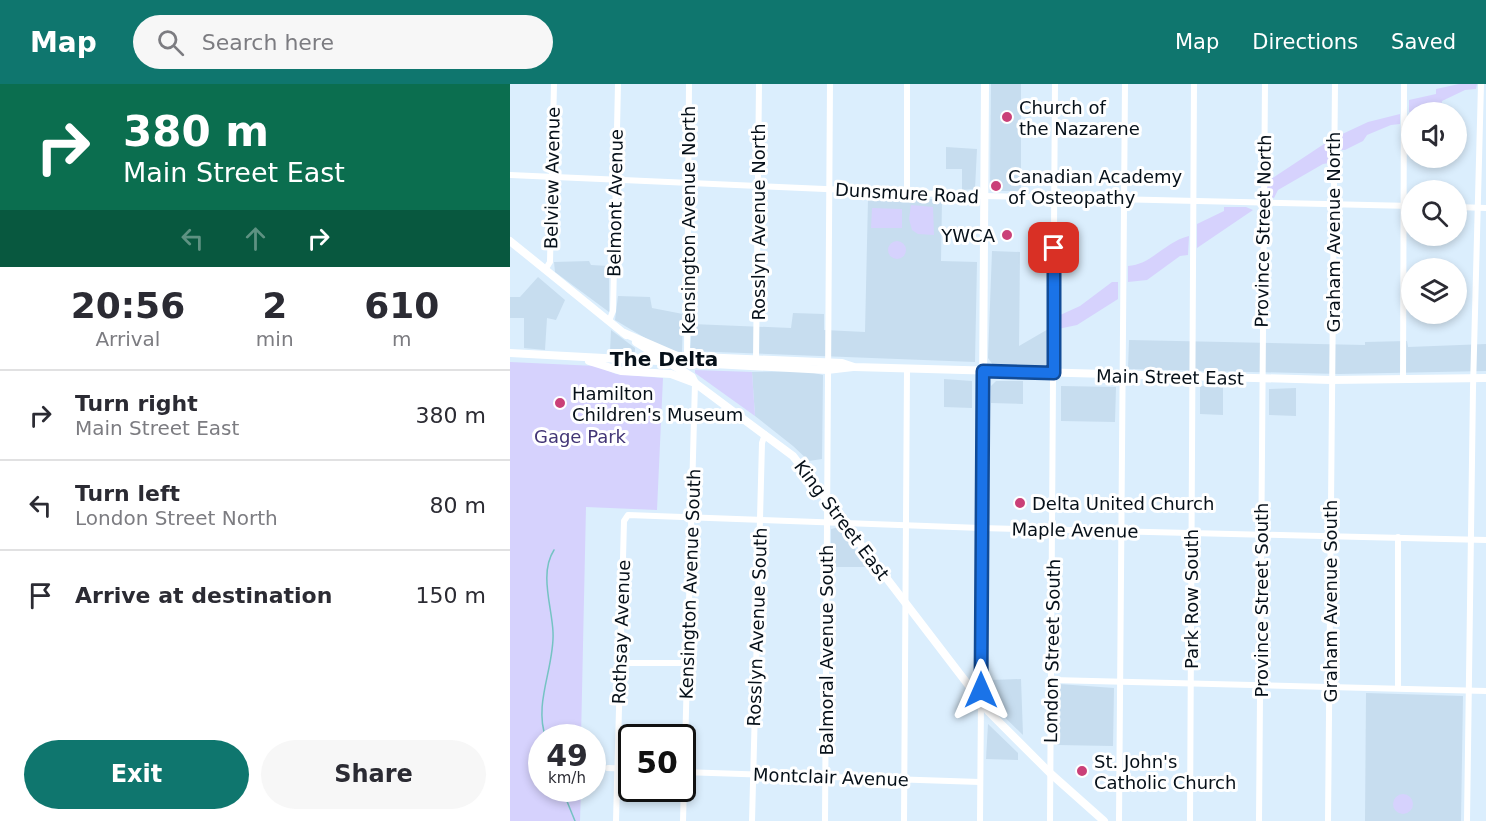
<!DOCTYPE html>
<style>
body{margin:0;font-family:"DejaVu Sans",sans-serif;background:#f7f7f7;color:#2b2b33;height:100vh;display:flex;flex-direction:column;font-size:22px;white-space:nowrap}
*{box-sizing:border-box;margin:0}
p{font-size:20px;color:#7c7c81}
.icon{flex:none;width:33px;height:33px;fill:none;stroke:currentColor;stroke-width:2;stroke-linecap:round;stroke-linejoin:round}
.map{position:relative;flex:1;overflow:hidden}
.panel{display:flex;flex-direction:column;background:#fff;width:510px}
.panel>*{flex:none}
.hud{background:#0b6e4f;color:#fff;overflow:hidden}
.buttons{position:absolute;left:891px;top:18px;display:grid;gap:12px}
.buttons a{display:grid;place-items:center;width:66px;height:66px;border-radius:50%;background:#fff;box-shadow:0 3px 9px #0003;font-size:30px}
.speed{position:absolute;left:18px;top:640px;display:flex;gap:12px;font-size:30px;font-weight:700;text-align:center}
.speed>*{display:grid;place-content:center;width:78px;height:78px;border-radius:50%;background:#fff;box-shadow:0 3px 9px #0003;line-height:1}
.speed small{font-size:15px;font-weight:400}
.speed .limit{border:3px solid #111;border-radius:9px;background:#fff;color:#111}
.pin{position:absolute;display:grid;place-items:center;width:51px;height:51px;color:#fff;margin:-26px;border-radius:12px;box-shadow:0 3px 9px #0006}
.me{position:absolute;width:66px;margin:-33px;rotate:0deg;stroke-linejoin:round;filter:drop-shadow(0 0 4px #0008)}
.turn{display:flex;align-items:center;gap:21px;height:126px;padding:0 24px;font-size:27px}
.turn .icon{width:78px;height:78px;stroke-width:2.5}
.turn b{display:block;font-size:42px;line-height:51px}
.lanes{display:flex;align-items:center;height:57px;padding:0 24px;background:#0003;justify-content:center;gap:30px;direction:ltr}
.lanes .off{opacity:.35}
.eta{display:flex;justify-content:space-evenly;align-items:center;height:102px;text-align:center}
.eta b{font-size:36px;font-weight:700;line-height:42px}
.cta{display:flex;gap:12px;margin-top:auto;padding:12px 24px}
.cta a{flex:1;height:69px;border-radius:36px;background:#0f766e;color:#fff;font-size:24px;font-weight:700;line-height:69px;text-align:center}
.cta a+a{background:#f7f7f7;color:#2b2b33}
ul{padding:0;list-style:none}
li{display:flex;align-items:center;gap:18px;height:90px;padding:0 24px;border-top:2px solid #e1e1e2}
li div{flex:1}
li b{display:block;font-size:22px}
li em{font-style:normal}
header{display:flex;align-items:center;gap:36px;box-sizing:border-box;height:84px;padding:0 30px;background:#0f766e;color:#fff}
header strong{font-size:28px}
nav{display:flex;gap:33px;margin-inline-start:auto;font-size:21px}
.search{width:420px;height:54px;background:#f7f7f7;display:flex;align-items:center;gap:15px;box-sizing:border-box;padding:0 21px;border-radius:33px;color:#7c7c81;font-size:22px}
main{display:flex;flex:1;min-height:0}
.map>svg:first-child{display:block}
.built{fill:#c7ddef}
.green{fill:#d6d2fd}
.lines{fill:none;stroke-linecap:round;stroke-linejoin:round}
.stream{stroke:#75c3c3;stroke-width:1.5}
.minor{stroke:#fff;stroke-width:6}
.major{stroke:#fff;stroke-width:8}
.route-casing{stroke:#114b97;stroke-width:15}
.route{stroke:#1a73e8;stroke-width:10}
.poi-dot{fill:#ca4078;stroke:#fff;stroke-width:2}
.labels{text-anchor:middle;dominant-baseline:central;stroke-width:6;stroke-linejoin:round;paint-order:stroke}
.poi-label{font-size:18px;fill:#061019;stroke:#fff;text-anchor:start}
.street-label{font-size:18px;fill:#061019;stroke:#fff}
.park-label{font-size:18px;fill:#423576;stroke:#fff}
.neighbourhood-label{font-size:20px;font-weight:bold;fill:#061019;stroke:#fff}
</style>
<header>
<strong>Map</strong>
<div class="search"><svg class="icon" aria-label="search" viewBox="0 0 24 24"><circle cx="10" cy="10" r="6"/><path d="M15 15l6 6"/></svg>Search here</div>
<nav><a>Map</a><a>Directions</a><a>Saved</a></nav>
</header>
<main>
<section class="panel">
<div class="hud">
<div class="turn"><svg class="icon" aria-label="right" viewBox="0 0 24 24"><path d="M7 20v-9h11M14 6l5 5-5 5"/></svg><div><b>380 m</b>Main Street East</div></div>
<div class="lanes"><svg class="icon off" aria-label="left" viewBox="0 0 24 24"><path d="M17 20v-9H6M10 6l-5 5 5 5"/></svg><svg class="icon off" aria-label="ahead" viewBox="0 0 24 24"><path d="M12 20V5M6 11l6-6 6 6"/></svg><svg class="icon" aria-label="right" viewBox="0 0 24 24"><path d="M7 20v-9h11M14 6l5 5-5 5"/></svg></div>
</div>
<div class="eta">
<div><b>20:56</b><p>Arrival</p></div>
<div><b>2</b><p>min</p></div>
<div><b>610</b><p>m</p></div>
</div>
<ul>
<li><svg class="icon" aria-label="right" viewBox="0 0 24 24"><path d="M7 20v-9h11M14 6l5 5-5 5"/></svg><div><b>Turn right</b><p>Main Street East</p></div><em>380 m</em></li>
<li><svg class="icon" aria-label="left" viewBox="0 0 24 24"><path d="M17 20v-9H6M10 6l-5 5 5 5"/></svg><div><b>Turn left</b><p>London Street North</p></div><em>80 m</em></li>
<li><svg class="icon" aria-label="arrive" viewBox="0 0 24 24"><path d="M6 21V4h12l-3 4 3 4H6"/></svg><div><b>Arrive at destination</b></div><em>150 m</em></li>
</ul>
<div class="cta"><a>Exit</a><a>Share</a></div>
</section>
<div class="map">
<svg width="976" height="737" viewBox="0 0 976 737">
<rect width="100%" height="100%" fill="#dbeefd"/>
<g class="built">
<path d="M481 0H511V107H480Z"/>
<path d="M436 63 467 65 465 105 452 106V85H436Z"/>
<path d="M358 115H432L431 177 467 178 465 278 180 267 182 240 281 244 283 229 314 230V246L355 248Z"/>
<path d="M482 167 510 168 509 262 540 244 539 282 483 281 478 274Z"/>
<path d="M79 177 81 181 99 182V228L45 188 44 178Z"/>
<path d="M28 193 55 216 46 236 37 234 35 266 14 264V234H0V213H10Z"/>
<path d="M108 212 140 213 142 224 173 230 172 269 147 261 105 236Z"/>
<path d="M101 246 125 264V268H100Z"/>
<path d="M619 256 855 261V258L897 257 898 263 976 260V287L829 290 618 285Z"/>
<path d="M295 287 313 291 312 375 299 377 283 362 245 332 242 288Z"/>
<path d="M434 295 462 297V324L434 323Z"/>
<path d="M486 297H513V320L481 319V302Z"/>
<path d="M713 301V331L690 330V302Z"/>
<path d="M551 302 606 303 605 338 551 337Z"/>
<path d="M786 304V332L759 331V305Z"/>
<path d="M329 443 356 480 361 483H321V445Z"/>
<path d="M511 595 513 651 482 621 479 611 480 596Z"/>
<path d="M549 600 604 604 603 662 547 661V602Z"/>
<path d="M856 609 953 612 951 737H855Z"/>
<path d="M478 640 508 669V676L476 675Z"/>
</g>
<g class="green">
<path d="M967 0 966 5 955 6 932 17 931 22 916 27 899 28V16L926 10V5L949 0Z"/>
<path d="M890 30V40L881 41 857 51 853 57 835 66H828V52L858 38Z"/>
<path d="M814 60H820L819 79 813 80 768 106 764 114 760 113 757 109 758 97Z"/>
<path d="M401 121 423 123 424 151 408 150 402 146 399 135Z"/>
<path d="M714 123H736L743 126 687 164V140L714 127Z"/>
<path d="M362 124 392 125V144H361Z"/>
<path d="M679 152 678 171 670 172 637 196 618 198V182C641 181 656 157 679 152Z"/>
<circle cx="387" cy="166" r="9"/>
<path d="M602 198H608V215L567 241 548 245V232L570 222Z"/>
<path d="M0 278 86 282 106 290 153 294 147 426 76 423 71 654H32V705H71L70 737H0Z"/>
<path d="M185 286 242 288 245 332 185 289Z"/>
<circle cx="893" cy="720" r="10"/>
</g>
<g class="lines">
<g class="stream">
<path d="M36 654C23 620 45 582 43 548 42 523 29 489 44 466"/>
<path d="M52 705 65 737"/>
</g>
<g class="minor">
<path d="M0 91 474 112 902 122"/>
<path d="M397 108V0"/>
<path d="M946 123 976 124"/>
<path d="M35 186 40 178 44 0"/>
<path d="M99 237 103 227 108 0"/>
<path d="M177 273 179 0"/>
<path d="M246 276 249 0"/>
<path d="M893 296 894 0"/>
<path d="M110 579H177"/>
<path d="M542 596 976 607"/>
<path d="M888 604V453"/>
<path d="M98 684 122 685"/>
<path d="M172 688 470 698"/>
<path d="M106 737 114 437 118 431 471 444 976 456"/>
<path d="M173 737 185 299"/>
<path d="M242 737 252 359 255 350"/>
<path d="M315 737 320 0"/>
<path d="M394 737 397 285"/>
<path d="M470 737 471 617"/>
<path d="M540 737 545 0"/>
<path d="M609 737 615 0"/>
<path d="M680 737 684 0"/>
<path d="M749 737 755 0"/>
<path d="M818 737 825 0"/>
<path d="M957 737 963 304 971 0"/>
</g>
<g class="major">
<path d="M0 157 116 251"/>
<path d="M114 249 167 272 332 279 344 283 821 296 976 294"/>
<path d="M126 258 182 293 185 299 283 372 479 628 540 689 594 737"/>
<path d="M0 269 317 286 343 283"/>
<path d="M79 277 111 287 161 290 185 299"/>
<path d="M471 617 475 0"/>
</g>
</g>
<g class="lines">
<defs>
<path id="route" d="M471 606 473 287 544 289V164"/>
</defs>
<use href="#route" class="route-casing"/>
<use href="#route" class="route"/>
</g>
<g class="poi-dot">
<circle cx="497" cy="33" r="6"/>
<circle cx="486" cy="102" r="6"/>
<circle cx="497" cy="151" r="6"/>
<circle cx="50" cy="319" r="6"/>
<circle cx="510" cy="419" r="6"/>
<circle cx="572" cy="687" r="6"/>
</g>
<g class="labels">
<g class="poi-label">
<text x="509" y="23">Church of<tspan x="509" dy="21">the Nazarene</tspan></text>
<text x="498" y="92">Canadian Academy<tspan x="498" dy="21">of Osteopathy</tspan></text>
<text x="485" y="151" text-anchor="end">YWCA</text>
<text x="62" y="309">Hamilton<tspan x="62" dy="21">Children's Museum</tspan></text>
<text x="522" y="419">Delta United Church</text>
<text x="584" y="677">St. John's<tspan x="584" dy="21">Catholic Church</tspan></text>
</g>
<g class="street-label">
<text transform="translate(42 94) rotate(-89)">Belview Avenue</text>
<text transform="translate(397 109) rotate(3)">Dunsmure Road</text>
<text transform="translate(105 119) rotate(-89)">Belmont Avenue</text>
<text transform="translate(178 136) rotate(-90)">Kensington Avenue North</text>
<text transform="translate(248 138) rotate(-90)">Rosslyn Avenue North</text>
<text transform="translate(753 147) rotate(-89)">Province Street North</text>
<text transform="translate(823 148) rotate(-90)">Graham Avenue North</text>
<text transform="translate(660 293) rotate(1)">Main Street East</text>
<text transform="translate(332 436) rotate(53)">King Street East</text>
<text transform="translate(565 446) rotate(1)">Maple Avenue</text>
<text transform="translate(180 500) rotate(-88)">Kensington Avenue South</text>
<text transform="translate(681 515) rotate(-90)">Park Row South</text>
<text transform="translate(751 516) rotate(-90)">Province Street South</text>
<text transform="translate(820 517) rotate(-90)">Graham Avenue South</text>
<text transform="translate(247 543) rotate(-88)">Rosslyn Avenue South</text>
<text transform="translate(111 548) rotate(-88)">Rothsay Avenue</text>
<text transform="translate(316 566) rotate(-90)">Balmoral Avenue South</text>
<text transform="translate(542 567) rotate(-89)">London Street South</text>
<text transform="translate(321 693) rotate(2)">Montclair Avenue</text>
</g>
<g class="park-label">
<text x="70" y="352">Gage Park</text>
</g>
<g class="neighbourhood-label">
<text x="154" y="275">The Delta</text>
</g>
</g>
</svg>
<div class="buttons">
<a><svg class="icon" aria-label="sound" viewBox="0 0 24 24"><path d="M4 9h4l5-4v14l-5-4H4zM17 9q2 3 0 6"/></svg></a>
<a><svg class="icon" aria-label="search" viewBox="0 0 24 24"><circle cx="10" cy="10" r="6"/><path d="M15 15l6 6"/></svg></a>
<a><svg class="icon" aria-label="layers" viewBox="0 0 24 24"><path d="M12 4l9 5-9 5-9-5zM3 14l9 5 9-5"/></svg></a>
</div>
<div class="speed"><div>49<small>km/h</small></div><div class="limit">50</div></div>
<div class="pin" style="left:544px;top:164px;background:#d93025"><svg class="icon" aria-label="arrive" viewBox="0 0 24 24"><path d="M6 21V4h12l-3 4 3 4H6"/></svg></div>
<svg class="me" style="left:471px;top:606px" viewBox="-20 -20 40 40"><path d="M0-17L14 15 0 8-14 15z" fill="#1a73e8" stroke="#fff" stroke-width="4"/></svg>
</div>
</main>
